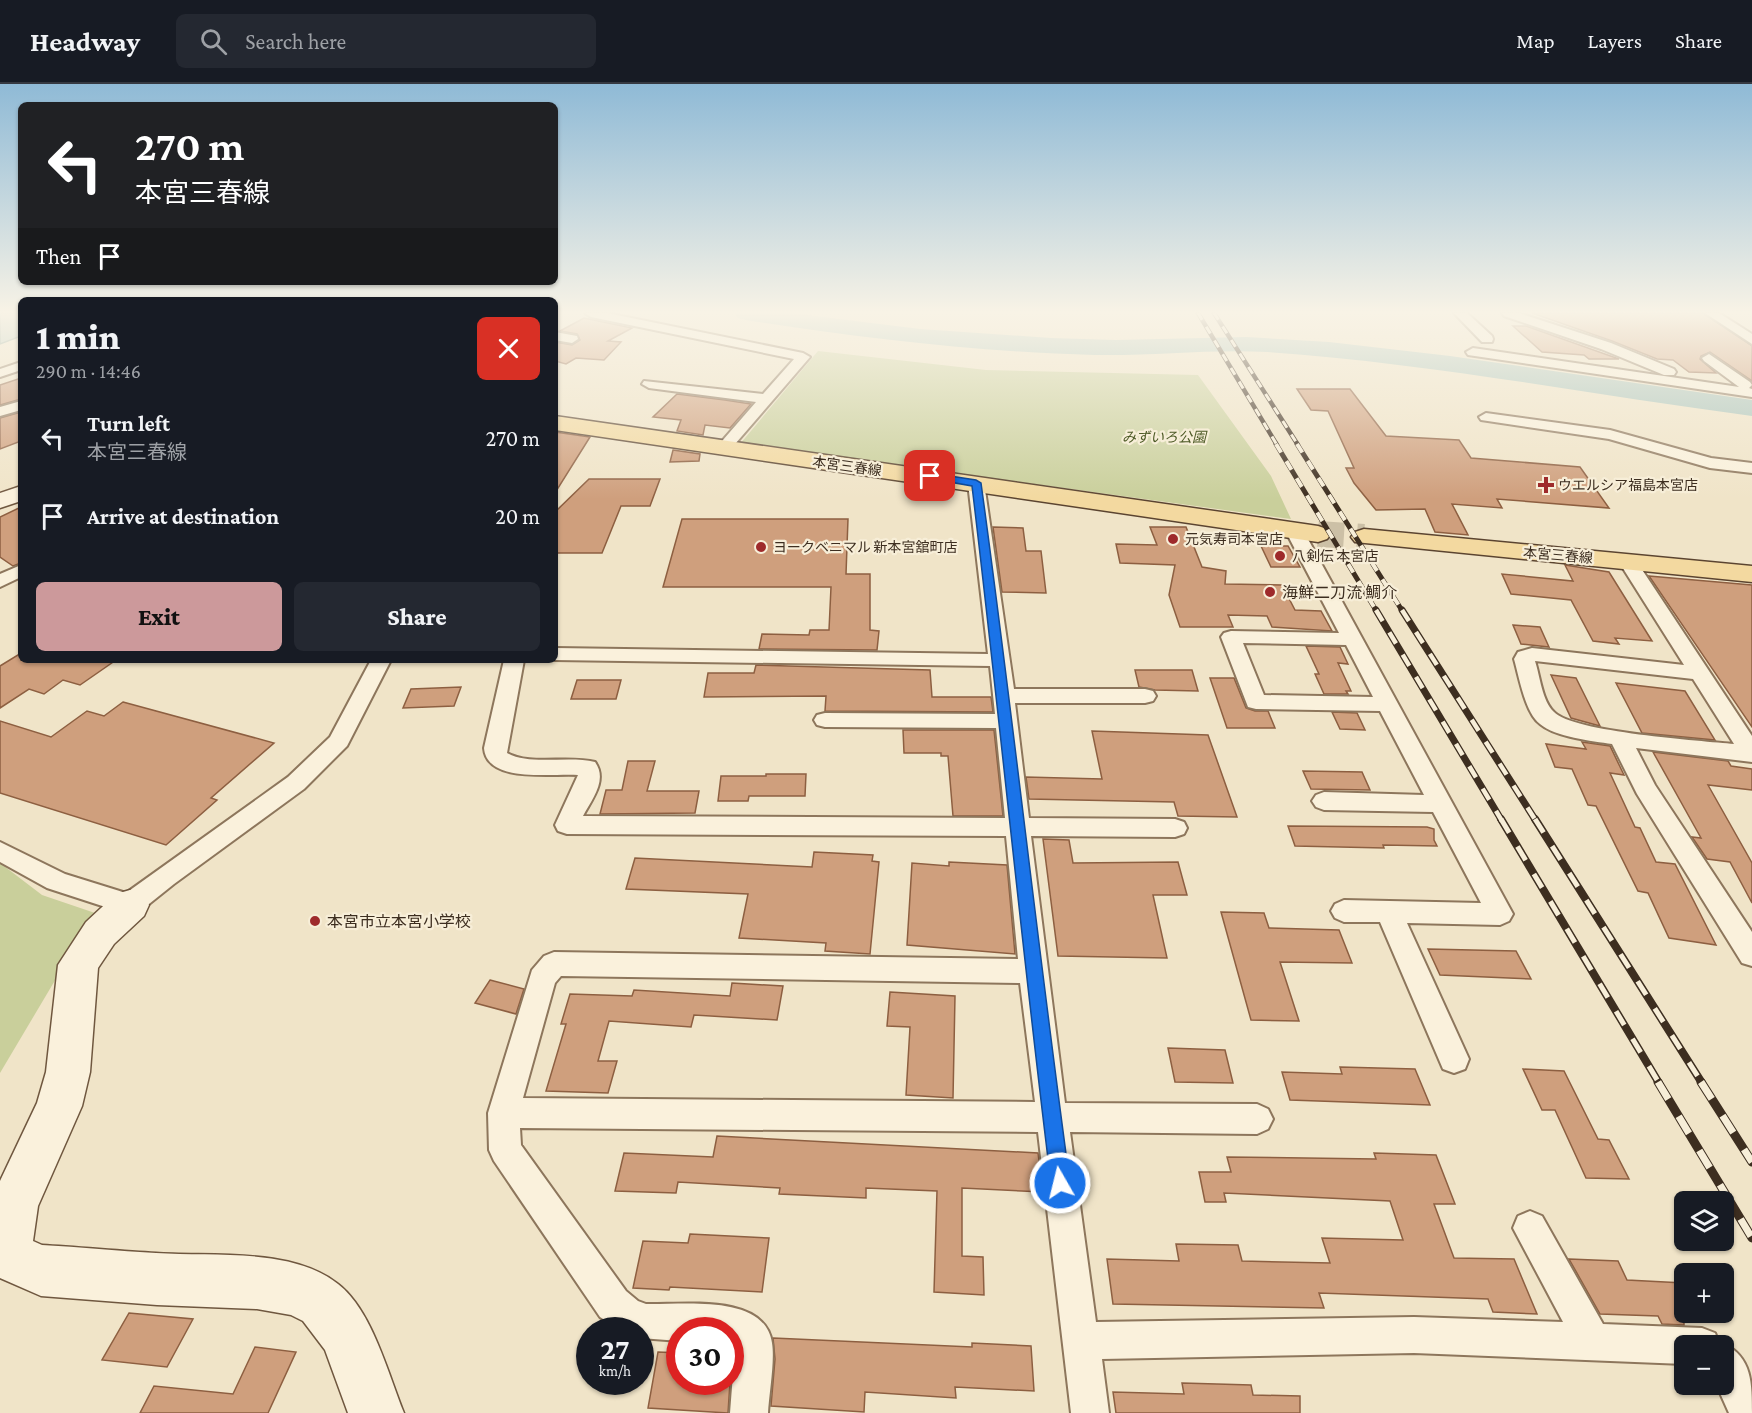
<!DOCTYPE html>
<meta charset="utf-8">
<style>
body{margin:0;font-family:"Crimson Pro","Noto Sans JP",serif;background:#242831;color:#f1f3f6;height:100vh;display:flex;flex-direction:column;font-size:22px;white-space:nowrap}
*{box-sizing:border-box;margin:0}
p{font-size:20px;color:#9ea1a6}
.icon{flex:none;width:33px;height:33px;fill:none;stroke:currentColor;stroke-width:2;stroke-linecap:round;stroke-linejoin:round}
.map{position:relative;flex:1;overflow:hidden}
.side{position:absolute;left:18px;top:213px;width:540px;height:366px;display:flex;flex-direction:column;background:#171b24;border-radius:9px;box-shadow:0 2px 4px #0004}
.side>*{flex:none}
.banner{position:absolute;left:18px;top:18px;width:540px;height:183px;border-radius:9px;box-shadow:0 2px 4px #0004;background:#202124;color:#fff;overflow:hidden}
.buttons{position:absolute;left:1674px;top:1107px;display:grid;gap:12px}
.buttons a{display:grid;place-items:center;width:60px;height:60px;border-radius:9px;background:#171b24;box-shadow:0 2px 4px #0004;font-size:30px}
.speed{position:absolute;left:576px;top:1233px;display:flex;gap:12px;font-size:30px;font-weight:700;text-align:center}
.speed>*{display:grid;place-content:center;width:78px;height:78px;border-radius:50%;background:#171b24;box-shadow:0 2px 4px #0004;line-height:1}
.speed small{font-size:15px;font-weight:400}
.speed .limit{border:9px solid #d22;background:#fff;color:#111}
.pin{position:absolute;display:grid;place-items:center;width:51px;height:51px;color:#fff;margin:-26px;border-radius:12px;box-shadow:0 3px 9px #0006}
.me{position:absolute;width:66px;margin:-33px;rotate:352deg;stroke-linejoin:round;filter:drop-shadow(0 0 4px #0008)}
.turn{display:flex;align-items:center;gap:21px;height:126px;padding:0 18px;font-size:27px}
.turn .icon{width:78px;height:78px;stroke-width:2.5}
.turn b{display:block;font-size:42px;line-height:51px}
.then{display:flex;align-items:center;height:57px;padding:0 18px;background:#0003;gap:12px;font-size:22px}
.round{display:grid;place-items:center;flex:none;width:63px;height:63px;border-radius:9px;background:#242831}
.summary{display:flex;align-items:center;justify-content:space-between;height:102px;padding:0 18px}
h1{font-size:36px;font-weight:800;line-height:45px}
.action{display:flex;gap:12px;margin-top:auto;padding:12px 18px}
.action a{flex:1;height:69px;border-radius:9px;background:#cc999b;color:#111;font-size:24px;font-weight:800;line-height:69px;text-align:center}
.action a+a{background:#242831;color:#f1f3f6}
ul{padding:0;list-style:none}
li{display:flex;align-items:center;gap:18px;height:78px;padding:0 18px}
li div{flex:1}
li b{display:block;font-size:22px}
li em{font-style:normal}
header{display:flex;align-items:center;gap:36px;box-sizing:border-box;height:84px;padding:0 30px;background:#171b24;border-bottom:2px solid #363941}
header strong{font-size:28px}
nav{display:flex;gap:33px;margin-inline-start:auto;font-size:21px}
.search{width:420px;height:54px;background:#242831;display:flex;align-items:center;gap:15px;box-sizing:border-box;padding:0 21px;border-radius:9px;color:#9ea1a6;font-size:22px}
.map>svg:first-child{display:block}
.green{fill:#c9cf9b}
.water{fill:#a9c4bc;stroke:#6f938a;stroke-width:1.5}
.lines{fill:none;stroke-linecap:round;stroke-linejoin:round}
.river{fill:#a9c4bc;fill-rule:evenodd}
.building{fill:#cf9f7d;stroke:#8d5f41;stroke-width:1.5}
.primary-tunnel{stroke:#ccc0a6;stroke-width:26;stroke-dasharray:26 13;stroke-linecap:butt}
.street-casing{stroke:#8d765c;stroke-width:4}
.secondary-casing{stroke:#6f573f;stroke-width:3}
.primary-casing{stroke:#5b4430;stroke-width:3}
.street{fill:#faf1dc;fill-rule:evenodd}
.secondary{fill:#faf1dc;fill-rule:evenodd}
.primary{fill:#f3d9a0;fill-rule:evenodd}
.rail-far4-casing{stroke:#3d2e20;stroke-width:4.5}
.rail-far3-casing{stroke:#3d2e20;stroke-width:5}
.rail-far2-casing{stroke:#3d2e20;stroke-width:7}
.rail-far1-casing{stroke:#3d2e20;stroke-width:8}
.rail-casing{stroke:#3d2e20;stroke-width:9}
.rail-far4{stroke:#f7eed8;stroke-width:3;stroke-dasharray:8;stroke-linecap:butt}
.rail-far3{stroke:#f7eed8;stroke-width:4;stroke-dasharray:10;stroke-linecap:butt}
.rail-far2{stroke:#f7eed8;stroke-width:4.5;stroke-dasharray:13;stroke-linecap:butt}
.rail-far1{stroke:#f7eed8;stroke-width:5;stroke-dasharray:16;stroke-linecap:butt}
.rail{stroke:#f7eed8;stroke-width:7;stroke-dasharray:20;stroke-linecap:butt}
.route{fill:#1a73e8;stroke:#114b97;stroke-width:1.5}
.poi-dot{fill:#9e2a2b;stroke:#f7eed8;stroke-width:2}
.labels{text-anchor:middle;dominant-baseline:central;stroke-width:4.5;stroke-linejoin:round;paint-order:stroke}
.far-park-label{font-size:14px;font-style:italic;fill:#4d5a26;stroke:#f7eed8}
.far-street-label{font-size:14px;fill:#3d2e20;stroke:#f7eed8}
.far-poi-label{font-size:14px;fill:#3d2e20;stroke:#f7eed8;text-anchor:start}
.poi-label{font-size:16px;fill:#3d2e20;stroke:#f7eed8;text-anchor:start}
</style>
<header>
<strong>Headway</strong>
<div class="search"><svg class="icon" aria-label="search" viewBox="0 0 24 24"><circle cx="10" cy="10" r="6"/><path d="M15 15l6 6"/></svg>Search here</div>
<nav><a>Map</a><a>Layers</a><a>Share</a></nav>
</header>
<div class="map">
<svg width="1752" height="1329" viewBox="0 0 1752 1329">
<rect width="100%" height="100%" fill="#f0e4c8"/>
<g class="green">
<path d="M818 267 986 286 1198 291 1271 392 1291 435 740 360Z"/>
<path d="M0 779 42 811 95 829 0 989Z"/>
</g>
<path class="water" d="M0 229H21V252L0 260Z"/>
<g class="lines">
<path class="river" d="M734 229H791L920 245 1051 254 1116 256 1246 253 1329 258 1450 272 1752 316V332C1591 311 1430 279 1268 268 1210 265 1153 272 1095 271 978 268 862 254 746 236L738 234Z"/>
</g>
<g class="building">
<path d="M1532 229H1703L1752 262V297L1710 268 1701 272 1700 275 1716 289 1689 288 1673 276 1657 275 1612 257Z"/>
<path d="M584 234 632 244 608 257 621 258 604 276 576 274 566 280 555 277V258L572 261 580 256 577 250 560 247Z"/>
<path d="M1513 242H1526L1619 275H1589L1584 271 1542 268Z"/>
<path d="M21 294V315L0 321V301Z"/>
<path d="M1297 305H1350L1386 352 1459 356 1471 374 1580 383 1609 424 1497 415 1502 424 1452 420 1468 451 1435 448 1425 425 1376 426 1354 399 1346 384H1354L1328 327 1311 326Z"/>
<path d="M677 310 725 316 751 320 730 344 705 341 703 351 677 347 681 336 653 333Z"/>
<path d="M21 328V357L0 365V334Z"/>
<path d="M555 348 590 353 555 409Z"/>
<path d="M673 366 700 370 699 377 670 378Z"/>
<path d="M589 395H660L650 422H621L602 469H555V428Z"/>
<path d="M21 423V479L13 482 0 473V433Z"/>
<path d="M682 435H848L846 490H870V546L879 547 877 566 759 565 762 550 809 551 810 546H829L831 503H663Z"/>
<path d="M993 443 1023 444 1026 467H1041L1046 509 1002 508Z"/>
<path d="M1150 443H1186L1202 483 1226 487 1225 500 1282 501 1295 526 1321 527 1332 547 1272 543 1267 532 1228 531 1233 543H1180L1169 511 1175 481 1120 479 1116 460 1157 461Z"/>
<path d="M1261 462H1288L1300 483H1271Z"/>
<path d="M1565 481 1609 488 1652 557 1615 554 1619 560 1593 557 1571 516 1511 510 1502 490 1573 497Z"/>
<path d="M1649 492 1752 501V643Z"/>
<path d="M1513 541 1540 543 1549 563 1521 560Z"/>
<path d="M1306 562 1340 563 1348 580 1338 579 1351 607H1346L1348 610H1324L1315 590H1319Z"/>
<path d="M21 569V576H116L80 601 63 596 44 610 29 605 0 624V582Z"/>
<path d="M756 581 930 586 932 613H991L993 628 825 627 826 612 704 613 708 589H754Z"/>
<path d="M1135 586H1192L1198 607 1155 606 1139 603Z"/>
<path d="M1551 591 1576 594 1600 642 1571 634Z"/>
<path d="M1210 594H1234L1246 624 1255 627H1268L1275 644H1227Z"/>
<path d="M577 596H621L616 615H571Z"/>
<path d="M1616 599 1685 607 1715 656 1642 649Z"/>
<path d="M461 603 454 622 403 624 411 605Z"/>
<path d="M123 618 274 659 211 714 217 716 166 761 0 709V637L51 653 87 627 104 632Z"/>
<path d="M1332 628 1357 629 1365 646 1340 645Z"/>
<path d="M903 646H994L1003 732H953L948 672H941V669H904Z"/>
<path d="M1092 647 1208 651 1237 733 1178 732 1174 718 1029 715 1026 693 1102 695Z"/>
<path d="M1582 658 1610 662 1624 691 1610 689 1635 743 1640 744 1656 778 1675 780 1716 861 1669 854 1648 809 1638 807 1596 722 1588 721 1572 685 1555 683 1546 660 1586 665Z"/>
<path d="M1653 668 1728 677 1731 682 1752 685V706L1708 701 1752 779V819L1730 778 1707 775 1692 753 1701 754Z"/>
<path d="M628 677H655L647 707H699L695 729 600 730 606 706H622Z"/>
<path d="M1303 687 1362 688 1370 706 1311 705Z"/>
<path d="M766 690H806L805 712H749L748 717H718L721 692H766Z"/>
<path d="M1288 742 1427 743 1434 745V756L1437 762 1383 761 1384 764 1295 762Z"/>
<path d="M1043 755 1069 756 1073 779 1178 778 1187 811H1153L1167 874 1058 872Z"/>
<path d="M814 768 873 771 872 777 879 778 870 870 825 867 826 859 739 854 748 810 626 805 635 774 812 783Z"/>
<path d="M949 778 1007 781 1015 870 907 861 912 779 949 782Z"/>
<path d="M1221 828 1264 829 1269 844 1339 846 1352 879 1280 878 1299 937 1251 936Z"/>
<path d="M1428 865 1516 867 1531 895 1440 891Z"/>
<path d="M490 896 524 905 516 930 475 919Z"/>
<path d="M732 899 783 902 777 936 694 931 691 943 609 937 598 977H617L608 1009 546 1007 566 940H561L570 910 632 912 634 906 730 912Z"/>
<path d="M890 908 955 912 953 1014 906 1011 910 943 887 942Z"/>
<path d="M1168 964 1225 966 1233 999 1175 998Z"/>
<path d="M1340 983 1415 985 1430 1021 1290 1016 1282 988 1342 990Z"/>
<path d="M1523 985 1564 987 1598 1055 1609 1056 1629 1095 1586 1094 1555 1026H1542Z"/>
<path d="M717 1052 1038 1069 1043 1108 962 1104V1172L983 1173 984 1211 934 1208 937 1107 866 1104V1114L779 1110 780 1104 678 1098 676 1109 615 1107 624 1069 713 1073Z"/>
<path d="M1374 1069 1436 1071 1455 1120H1434L1454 1174 1514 1175 1537 1230 1493 1228 1488 1215 1319 1209 1324 1224 1113 1220 1107 1175 1179 1177 1176 1160 1238 1161 1242 1177 1330 1179 1322 1154 1403 1156 1390 1117 1224 1109 1226 1118H1205L1199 1088H1231L1227 1073 1376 1075Z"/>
<path d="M690 1150 769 1154 762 1208 670 1203 669 1206 633 1204 643 1157 688 1159Z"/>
<path d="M1569 1175 1618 1177 1627 1196 1684 1199V1241L1662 1240 1658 1232 1600 1230Z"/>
<path d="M129 1229 193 1235 167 1283 102 1276Z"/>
<path d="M773 1254 972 1263V1259L1031 1262 1034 1307 955 1303 956 1314 865 1308 864 1328 771 1322 775 1275Z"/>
<path d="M255 1263 296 1268 268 1329H140L154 1302 233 1310Z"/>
<path d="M658 1268 680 1269V1298H730L728 1329 648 1324Z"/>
<path d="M1182 1299 1251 1301 1253 1311 1300 1312V1329H1116L1113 1308 1184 1310Z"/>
</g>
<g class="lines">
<path class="primary-tunnel" d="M1318 450 1364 453"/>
<defs>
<g id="street">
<path d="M585 229H607L803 269 810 273 729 367 724 369 716 364 756 318 649 304 642 300 644 297 763 310 794 275 591 233Z"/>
<path d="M1454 229H1467L1492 252 1493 255 1492 258H1482Z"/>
<path d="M1502 229H1519L1611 259 1674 285 1676 288 1674 291H1664L1601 265 1504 232Z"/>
<path d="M1705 229H1719L1752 250V260Z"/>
<path d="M555 248 577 252 578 255 572 259 555 256Z"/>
<path d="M1473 264 1739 303 1704 277 1702 274 1709 270 1750 298 1752 301 1749 304 1752 305V313L1468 271 1466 268Z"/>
<path d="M21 278V286L0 293V285Z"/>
<path d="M21 317V326L0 332V323Z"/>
<path d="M1486 329 1610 346 1711 374 1752 379V389L1710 384 1609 355 1481 336 1479 333Z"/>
<path d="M976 394 984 399 1014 605H1145L1153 607 1156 612 1153 617 1145 619H1015L1029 734 1175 735 1184 738 1187 744 1184 750 1175 753 1031 752 1065 1019 1257 1020 1268 1025 1273 1035 1268 1045 1257 1050 1070 1048 1096 1238 1414 1233 1563 1238 1513 1144 1518 1132 1530 1127 1542 1132 1603 1240 1702 1244 1715 1249 1720 1262H1684V1280L1414 1269 1102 1275 1109 1329H1071L1038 1048 520 1044 521 1061 626 1207 638 1217 646 1220C682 1221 765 1209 772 1259 775 1277 769 1310 768 1329H730L735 1264 730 1258V1246H680V1257L640 1254V1246H620L600 1233 494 1077 489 1066 488 1029 532 886 544 872 554 868 1018 875 1006 752 567 750 558 747 555 741 578 691C552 689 487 700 484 664L504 576H524L507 669C529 682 569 671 595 678 608 696 592 715 583 732L1005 734 996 644 825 643 817 641 814 636 817 631 825 629 995 630 990 582 554 576 555 564 988 570 968 399ZM561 892 1020 899 1035 1018 523 1014 555 899Z"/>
<path d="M1294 441 1300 442 1303 446 1513 830 1509 837 1500 841 1407 839 1469 975 1465 985 1454 989 1443 985 1380 838H1344L1335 834 1331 827 1335 820 1344 816 1481 819 1433 728 1324 726 1316 723 1312 717 1316 711 1324 708 1424 711 1380 627 1256 625 1248 623 1221 553 1224 549 1231 547 1339 549 1285 446 1288 442ZM1243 559 1346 561 1373 613 1264 611Z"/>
<path d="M1628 473 1634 474 1637 478 1752 652V678L1636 664 1655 701 1752 848V882L1742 879 1637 710 1612 660C1592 657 1555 653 1540 640 1525 629 1519 592 1514 575L1518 568 1532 564 1684 581 1619 478 1622 474ZM1535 577 1693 595 1734 660C1703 657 1572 648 1554 628 1542 617 1540 592 1535 577Z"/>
<path d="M21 481V493L0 503V490Z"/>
<path d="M371 576H391L347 662 304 705 174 800 139 828 130 831 47 804 0 778V758L65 790 126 809 288 693 330 653Z"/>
<path d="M1724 1260C1752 1273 1752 1300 1752 1329H1729L1716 1300H1724V1262H1722Z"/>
</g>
<g id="secondary">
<path d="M21 402V417L0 424V409Z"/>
<path d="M130 806 144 810 149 821 144 832 114 860 98 884 90 988 82 1022 38 1122 33 1157 42 1161C80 1163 118 1167 156 1169 212 1173 292 1163 338 1200 372 1226 388 1290 404 1329H348L325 1266 303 1237 291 1231 257 1225 157 1221 41 1212 0 1194V1097L37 1019 46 988 58 881 86 838 116 810Z"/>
</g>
<g id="primary">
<path d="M555 332 1318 442 1327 445 1331 450 1327 455 1318 458 555 346Z"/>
<path d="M1364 445 1752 482V498L1355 458 1351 453 1355 448Z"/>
</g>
</defs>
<use href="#street" class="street-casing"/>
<use href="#secondary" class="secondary-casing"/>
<use href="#primary" class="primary-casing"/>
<use href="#street" class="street"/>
<use href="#secondary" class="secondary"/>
<use href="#primary" class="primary"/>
<defs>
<g id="rail-far4">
<path d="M1198 229 1277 361"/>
<path d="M1214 229 1298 361"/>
</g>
<g id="rail-far3">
<path d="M1276 360 1377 528"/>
<path d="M1297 360 1403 528"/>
</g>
<g id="rail-far2">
<path d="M1376 526 1502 737"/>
<path d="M1402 526 1536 737"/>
</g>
<g id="rail-far1">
<path d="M1501 735 1659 999"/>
<path d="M1535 735 1702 999"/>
</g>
<g id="rail">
<path d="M1658 998 1752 1154"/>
<path d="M1701 998 1752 1078"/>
</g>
</defs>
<use href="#rail-far4" class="rail-far4-casing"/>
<use href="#rail-far3" class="rail-far3-casing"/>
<use href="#rail-far2" class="rail-far2-casing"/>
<use href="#rail-far1" class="rail-far1-casing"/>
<use href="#rail" class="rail-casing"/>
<use href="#rail-far4" class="rail-far4"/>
<use href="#rail-far3" class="rail-far3"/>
<use href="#rail-far2" class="rail-far2"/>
<use href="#rail-far1" class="rail-far1"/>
<use href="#rail" class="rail"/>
</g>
<linearGradient id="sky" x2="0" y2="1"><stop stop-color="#8fbad6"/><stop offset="0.55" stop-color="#f8f3e6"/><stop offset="1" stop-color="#f8f3e6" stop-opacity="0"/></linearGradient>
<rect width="1752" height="415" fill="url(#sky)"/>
<path class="route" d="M930 389 976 396 981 399C1013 632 1038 866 1070 1099L1068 1106 1060 1109 1053 1106 1051 1099C1022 867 1000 634 972 402L927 394V390Z"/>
<g class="poi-dot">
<path d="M1543 392h6v6h6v6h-6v6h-6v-6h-6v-6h6z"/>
<circle cx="1173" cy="455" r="6"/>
<circle cx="761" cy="463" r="6"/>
<circle cx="1280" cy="472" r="6"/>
<circle cx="1270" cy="508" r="6"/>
<circle cx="315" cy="837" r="6"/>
</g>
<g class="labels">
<g class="far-park-label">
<text x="1164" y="353">みずいろ公園</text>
</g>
<g class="far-street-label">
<text transform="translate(847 382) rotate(8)">本宮三春線</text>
<text transform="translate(1558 471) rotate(5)">本宮三春線</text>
</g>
<g class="far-poi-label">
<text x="1558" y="401">ウエルシア福島本宮店</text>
<text x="1185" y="455">元気寿司本宮店</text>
<text x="773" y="463">ヨークベニマル 新本宮舘町店</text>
<text x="1292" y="472">八剣伝 本宮店</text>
</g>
<g class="poi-label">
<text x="1282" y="508">海鮮二刀流 鯛介</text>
<text x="327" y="837">本宮市立本宮小学校</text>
</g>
</g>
</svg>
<div class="buttons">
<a><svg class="icon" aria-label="layers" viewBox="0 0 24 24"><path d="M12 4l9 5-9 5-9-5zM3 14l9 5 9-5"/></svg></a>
<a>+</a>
<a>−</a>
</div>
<div class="speed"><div>27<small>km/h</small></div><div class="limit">30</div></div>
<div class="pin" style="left:930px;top:392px;background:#d93025"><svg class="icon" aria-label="arrive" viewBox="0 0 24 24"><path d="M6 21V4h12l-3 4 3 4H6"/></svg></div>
<svg class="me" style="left:1060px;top:1099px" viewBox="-20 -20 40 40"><circle r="17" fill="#1a73e8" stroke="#fff" stroke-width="3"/><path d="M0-11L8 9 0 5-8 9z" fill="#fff"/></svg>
<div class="banner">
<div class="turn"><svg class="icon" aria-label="left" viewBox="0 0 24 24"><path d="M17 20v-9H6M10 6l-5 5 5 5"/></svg><div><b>270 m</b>本宮三春線</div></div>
<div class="then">Then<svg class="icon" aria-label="arrive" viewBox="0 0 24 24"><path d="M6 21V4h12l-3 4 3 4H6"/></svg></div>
</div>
<section class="side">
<div class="summary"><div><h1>1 min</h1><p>290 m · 14:46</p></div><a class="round" style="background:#d93025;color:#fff"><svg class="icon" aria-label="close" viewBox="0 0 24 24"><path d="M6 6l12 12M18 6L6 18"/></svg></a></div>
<ul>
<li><svg class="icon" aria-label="left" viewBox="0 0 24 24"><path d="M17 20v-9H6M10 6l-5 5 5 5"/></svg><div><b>Turn left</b><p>本宮三春線</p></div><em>270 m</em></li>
<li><svg class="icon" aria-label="arrive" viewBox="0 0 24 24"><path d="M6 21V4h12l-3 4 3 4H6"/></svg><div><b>Arrive at destination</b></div><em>20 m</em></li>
</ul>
<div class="action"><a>Exit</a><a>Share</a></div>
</section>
</div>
